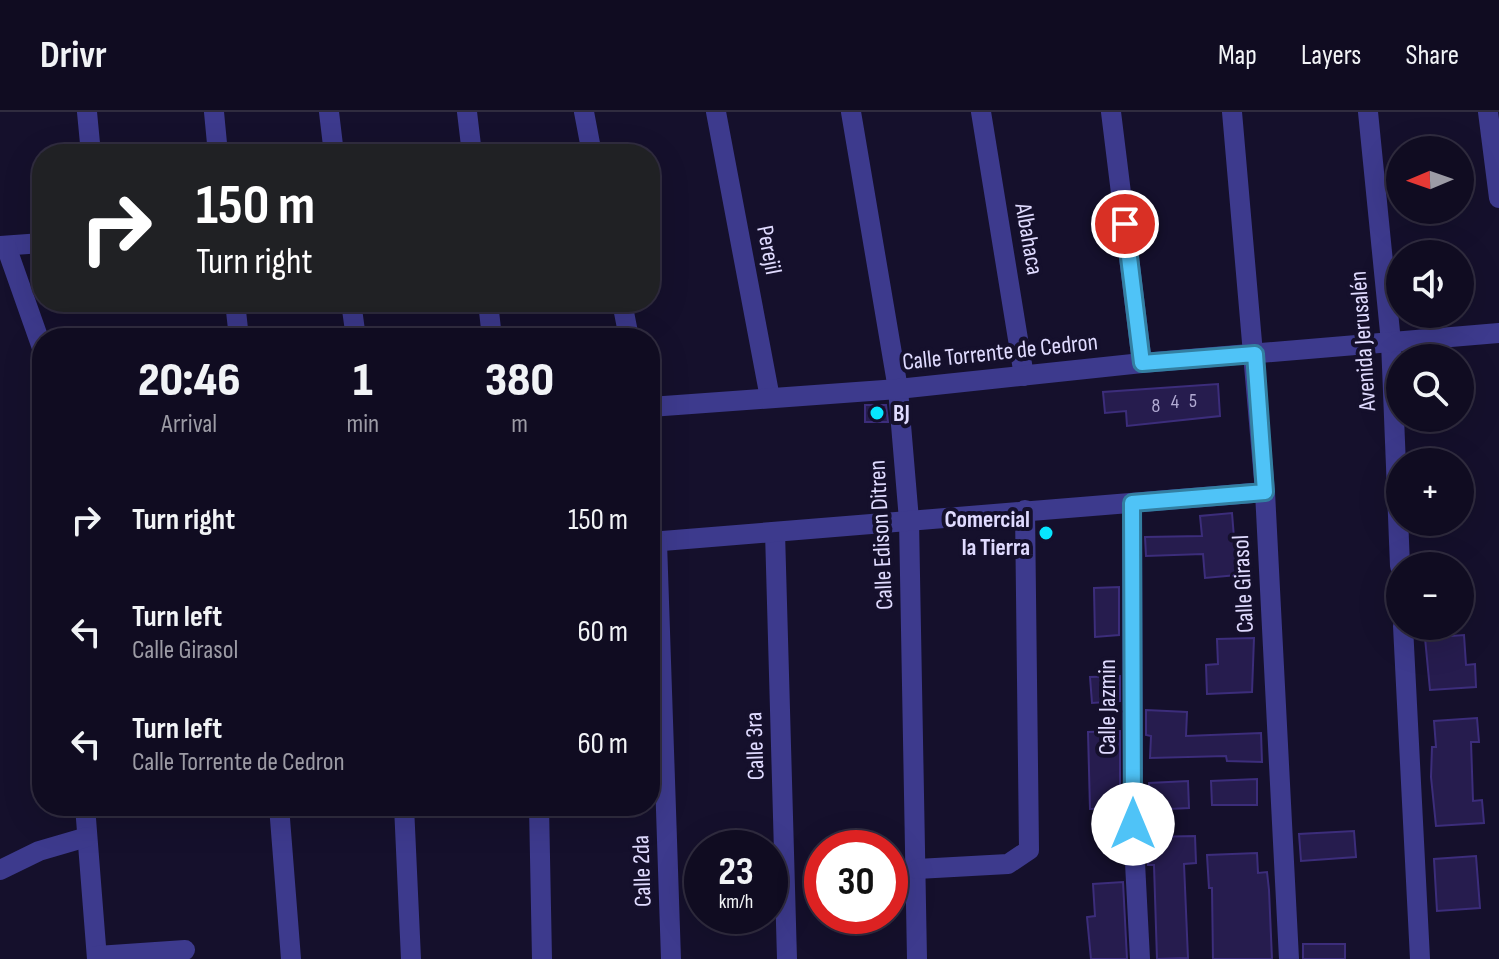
<!DOCTYPE html>
<meta charset="utf-8">
<style>
body{margin:0;font-family:"Sofia Sans Condensed",sans-serif;background:#19152a;color:#f1f3f6;height:100vh;display:flex;flex-direction:column;font-size:30px;white-space:nowrap}
*{box-sizing:border-box;margin:0}
p{font-size:26px;color:#9c9ba5}
.icon{flex:none;width:44px;height:44px;fill:none;stroke:currentColor;stroke-width:2;stroke-linecap:round;stroke-linejoin:round}
.map{position:relative;flex:1;overflow:hidden}
.sheet{position:absolute;left:32px;top:216px;width:628px;height:488px;display:flex;flex-direction:column;background:#100c21;border-radius:32px;box-shadow:0 8px 32px #0002,0 0 0 2px #302c3f}
.sheet>*{flex:none}
.top-card{position:absolute;left:32px;top:32px;width:628px;height:168px;border-radius:32px;box-shadow:0 8px 32px #0002,0 0 0 2px #302c3f;background:#202124;color:#fff;overflow:hidden}
.needle{width:52px;rotate:268deg}
.tools{position:absolute;left:1386px;top:24px;display:grid;gap:16px}
.tools a{display:grid;place-items:center;width:88px;height:88px;border-radius:50%;background:#100c21;box-shadow:0 8px 32px #0002,0 0 0 2px #302c3f;font-size:40px}
.speed{position:absolute;left:684px;top:718px;display:flex;gap:16px;font-size:40px;font-weight:700;text-align:center}
.speed>*{display:grid;place-content:center;width:104px;height:104px;border-radius:50%;background:#100c21;box-shadow:0 8px 32px #0002,0 0 0 2px #302c3f;line-height:1}
.speed small{font-size:20px;font-weight:400}
.speed .limit{border:12px solid #d22;background:#fff;color:#111}
.pin{position:absolute;display:grid;place-items:center;width:68px;height:68px;color:#fff;margin:-34px;border:4px solid #fff;border-radius:50%;box-shadow:0 2px 8px #0007}
.me{position:absolute;width:88px;margin:-44px;rotate:0deg;stroke-linejoin:round;filter:drop-shadow(0 0 6px #0008)}
.turn{display:flex;align-items:center;gap:28px;height:168px;padding:0 32px;font-size:36px}
.turn .icon{width:104px;height:104px;stroke-width:2.5}
.turn b{display:block;font-size:56px;line-height:68px}
.eta{display:flex;justify-content:space-evenly;align-items:center;height:136px;text-align:center}
.eta b{font-size:48px;font-weight:800;line-height:56px}
ul{padding:0;list-style:none}
li{display:flex;align-items:center;gap:24px;height:112px;padding:0 32px}
li div{flex:1}
li b{display:block;font-size:30px}
li em{font-style:normal}
header{display:flex;align-items:center;gap:48px;box-sizing:border-box;height:112px;padding:0 40px;background:#100c21;border-bottom:2px solid #302c3f}
header strong{font-size:38px}
nav{display:flex;gap:44px;margin-inline-start:auto;font-size:28px}
.map>svg:first-child{display:block}
.building{fill:#261c4e;stroke:#3c2d7b;stroke-width:2}
.lines{fill:none;stroke-linecap:round;stroke-linejoin:round}
.minor{stroke:#3d3a8d;stroke-width:20}
.route-casing{stroke:#337fa1;stroke-width:20}
.route{stroke:#4fc3f7;stroke-width:14}
.poi-dot{fill:#07e6ff;stroke:#15102c;stroke-width:3}
.labels{text-anchor:middle;dominant-baseline:central;stroke-width:8;stroke-linejoin:round;paint-order:stroke}
.number-label{font-size:20px;fill:#b2abd3}
.street-label{font-size:24px;fill:#e0dbff;stroke:#15102c}
.poi-label{font-size:24px;font-weight:bold;fill:#e0dbff;stroke:#15102c;text-anchor:start}
</style>
<header>
<strong>Drivr</strong>
<nav><a>Map</a><a>Layers</a><a>Share</a></nav>
</header>
<div class="map">
<svg width="1499" height="847" viewBox="0 0 1499 847">
<rect width="100%" height="100%" fill="#15102c"/>
<g class="building">
<path d="M1218 272 1220 304 1127 314 1126 299 1105 301 1103 280Z"/>
<path d="M865 293H886L888 310H865Z"/>
<path d="M1232 401 1237 463 1205 466 1203 442 1146 444 1145 425 1202 424 1200 404Z"/>
<path d="M1119 475V523L1095 525 1094 476Z"/>
<path d="M1464 523 1466 553 1475 552 1476 575 1430 578 1425 526Z"/>
<path d="M1254 526 1252 580 1207 582 1206 553 1218 552 1217 527Z"/>
<path d="M1120 564V589L1092 591 1090 565Z"/>
<path d="M1146 598 1187 600 1186 624 1261 621 1262 650 1227 649 1226 644 1150 646 1151 624 1146 623Z"/>
<path d="M1477 606 1479 630H1471L1473 689 1482 688 1484 711 1436 714 1431 665 1432 635H1436L1434 609Z"/>
<path d="M1120 619V696L1090 697 1088 620Z"/>
<path d="M1257 667V693H1212L1211 669Z"/>
<path d="M1188 669 1189 696 1148 698 1149 671Z"/>
<path d="M1354 719 1356 745 1301 749 1299 722Z"/>
<path d="M1195 724 1196 751 1184 752 1188 846 1157 847 1154 753H1148L1147 725Z"/>
<path d="M1257 741 1258 761 1267 760 1269 778 1272 847H1213L1212 776H1209L1207 743Z"/>
<path d="M1476 744 1480 796 1437 799 1434 747Z"/>
<path d="M1123 770 1127 847H1091L1087 805 1095 804 1093 772Z"/>
<rect x="1303" y="832" width="42" height="15"/>
</g>
<g class="lines">
<g class="minor">
<path d="M87 0 91 42"/>
<path d="M214 0 218 42"/>
<path d="M329 0 334 42"/>
<path d="M467 0 472 42"/>
<path d="M584 0 592 42"/>
<path d="M716 0 770 286"/>
<path d="M851 0 898 277 909 408 917 847"/>
<path d="M981 0 1024 264"/>
<path d="M1111 0 1142 251"/>
<path d="M1232 0 1265 380 1289 847"/>
<path d="M1368 0 1391 230 1400 454"/>
<path d="M1488 0 1499 86"/>
<path d="M0 134 42 131"/>
<path d="M6 134 42 236"/>
<path d="M235 190 239 226"/>
<path d="M351 190 356 226"/>
<path d="M488 190 492 226"/>
<path d="M622 190 629 226"/>
<path d="M650 295 898 277 1142 251 1499 221"/>
<path d="M1132 391 1133 712 1140 847"/>
<path d="M775 420 787 847"/>
<path d="M650 430 1265 380"/>
<path d="M657 430 671 847"/>
<path d="M1403 514 1420 847"/>
<path d="M85 694 97 847"/>
<path d="M279 694 291 847"/>
<path d="M404 694 411 847"/>
<path d="M539 694 542 847"/>
<path d="M917 757 1008 752 1029 738 1025 398"/>
<path d="M0 758 39 739 87 725"/>
<path d="M97 844 185 838"/>
</g>
</g>
<g class="lines">
<defs>
<path id="route" d="M1125 112 1142 251 1255 242 1265 380 1132 391 1133 712"/>
</defs>
<use href="#route" class="route-casing"/>
<use href="#route" class="route"/>
</g>
<g class="poi-dot">
<circle cx="877" cy="301" r="8"/>
<circle cx="1046" cy="421" r="8"/>
</g>
<g class="labels">
<g class="number-label">
<text x="1193" y="289">5</text>
<text x="1175" y="290">4</text>
<text x="1156" y="294">8</text>
</g>
<g class="street-label">
<text transform="translate(1029 127) rotate(80)">Albahaca</text>
<text transform="translate(769 138) rotate(79)">Perejil</text>
<text transform="translate(1363 229) rotate(-94)">Avenida Jerusalén</text>
<text transform="translate(1000 240) rotate(-6)">Calle Torrente de Cedron</text>
<text transform="translate(881 423) rotate(-93)">Calle Edison Ditren</text>
<text transform="translate(1243 472) rotate(-93)">Calle Girasol</text>
<text transform="translate(1107 595) rotate(-90)">Calle Jazmin</text>
<text transform="translate(755 634) rotate(-92)">Calle 3ra</text>
<text transform="translate(642 759) rotate(-92)">Calle 2da</text>
</g>
<g class="poi-label">
<text x="893" y="301">BJ</text>
<text x="1030" y="407" text-anchor="end">Comercial<tspan x="1030" dy="28">la Tierra</tspan></text>
</g>
</g>
</svg>
<div class="tools">
<a><svg class="needle" viewBox="-14 -14 28 28"><path d="M0-13l5 13h-10z" fill="#e53935"/><path d="M0 13l5-13h-10z" fill="#9c9ba5"/></svg></a>
<a><svg class="icon" aria-label="sound" viewBox="0 0 24 24"><path d="M4 9h4l5-4v14l-5-4H4zM17 9q2 3 0 6"/></svg></a>
<a><svg class="icon" aria-label="search" viewBox="0 0 24 24"><circle cx="10" cy="10" r="6"/><path d="M15 15l6 6"/></svg></a>
<a>+</a>
<a>−</a>
</div>
<div class="speed"><div>23<small>km/h</small></div><div class="limit">30</div></div>
<div class="pin" style="left:1125px;top:112px;background:#d93025"><svg class="icon" aria-label="arrive" viewBox="0 0 24 24"><path d="M6 21V4h12l-3 4 3 4H6"/></svg></div>
<svg class="me" style="left:1133px;top:712px" viewBox="-20 -20 40 40"><circle r="19" fill="#fff"/><path d="M0-13L10 11 0 6-10 11z" fill="#4fc3f7"/></svg>
<div class="top-card">
<div class="turn"><svg class="icon" aria-label="right" viewBox="0 0 24 24"><path d="M7 20v-9h11M14 6l5 5-5 5"/></svg><div><b>150 m</b>Turn right</div></div>
</div>
<section class="sheet">
<div class="eta">
<div><b>20:46</b><p>Arrival</p></div>
<div><b>1</b><p>min</p></div>
<div><b>380</b><p>m</p></div>
</div>
<ul>
<li><svg class="icon" aria-label="right" viewBox="0 0 24 24"><path d="M7 20v-9h11M14 6l5 5-5 5"/></svg><div><b>Turn right</b></div><em>150 m</em></li>
<li><svg class="icon" aria-label="left" viewBox="0 0 24 24"><path d="M17 20v-9H6M10 6l-5 5 5 5"/></svg><div><b>Turn left</b><p>Calle Girasol</p></div><em>60 m</em></li>
<li><svg class="icon" aria-label="left" viewBox="0 0 24 24"><path d="M17 20v-9H6M10 6l-5 5 5 5"/></svg><div><b>Turn left</b><p>Calle Torrente de Cedron</p></div><em>60 m</em></li>
</ul>
</section>
</div>
